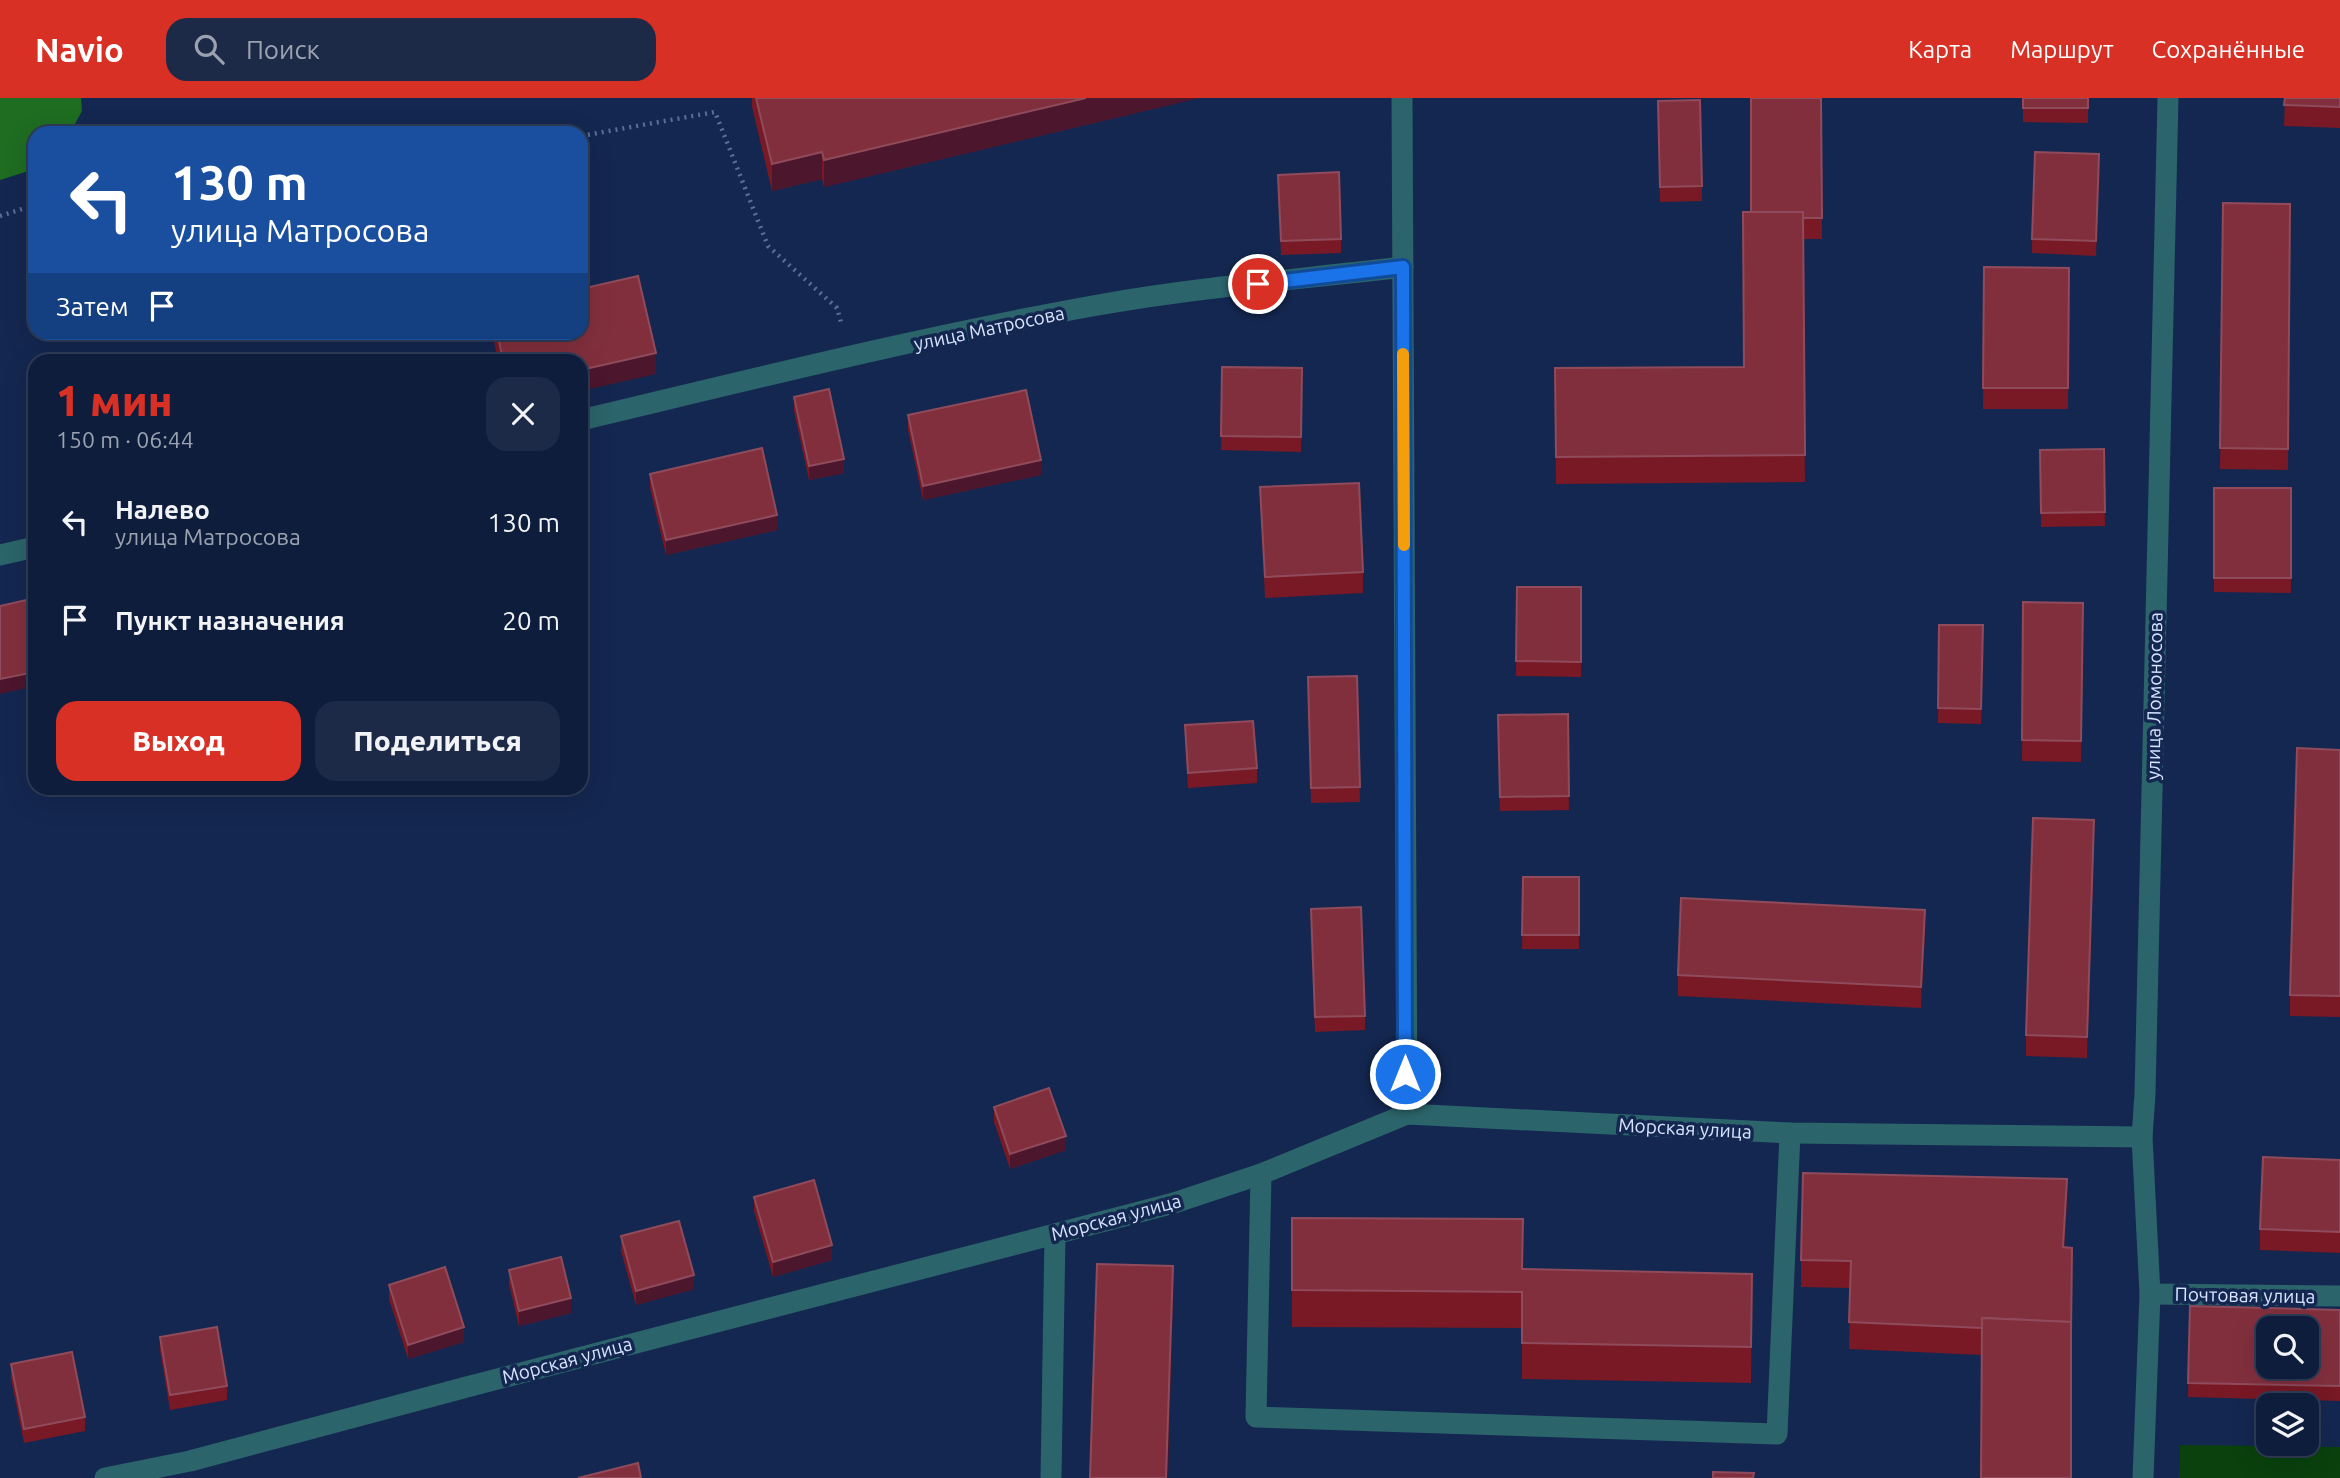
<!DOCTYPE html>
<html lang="ru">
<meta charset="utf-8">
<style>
body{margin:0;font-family:Ubuntu,sans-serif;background:#1d2a47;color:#f1f3f6;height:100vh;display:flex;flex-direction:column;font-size:26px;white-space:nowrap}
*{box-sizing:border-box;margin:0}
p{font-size:23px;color:#9ba2af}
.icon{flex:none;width:38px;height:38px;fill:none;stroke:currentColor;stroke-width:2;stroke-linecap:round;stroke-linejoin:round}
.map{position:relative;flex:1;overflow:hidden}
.details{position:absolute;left:28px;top:256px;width:560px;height:441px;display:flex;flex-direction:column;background:#0f1d3c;border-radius:21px;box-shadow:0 7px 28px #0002,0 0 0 2px #2f3b56}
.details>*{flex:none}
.guide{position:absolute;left:28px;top:28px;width:560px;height:214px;border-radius:21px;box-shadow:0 7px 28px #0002,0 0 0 2px #2f3b56;background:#1a4fa0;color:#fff;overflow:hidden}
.buttons{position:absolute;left:2256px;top:1218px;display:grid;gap:14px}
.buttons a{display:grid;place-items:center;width:63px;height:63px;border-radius:14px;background:#0f1d3c;box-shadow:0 7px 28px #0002,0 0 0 2px #2f3b56;font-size:35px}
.pin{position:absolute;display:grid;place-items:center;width:60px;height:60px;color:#fff;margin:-30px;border:4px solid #fff;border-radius:50%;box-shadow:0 2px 7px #0007}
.me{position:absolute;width:77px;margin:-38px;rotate:0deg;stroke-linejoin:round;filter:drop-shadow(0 0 5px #0008)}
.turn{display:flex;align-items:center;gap:24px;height:147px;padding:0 28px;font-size:32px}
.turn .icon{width:91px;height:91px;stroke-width:2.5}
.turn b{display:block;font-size:49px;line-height:60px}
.then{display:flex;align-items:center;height:66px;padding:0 28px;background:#0003;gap:14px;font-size:26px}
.round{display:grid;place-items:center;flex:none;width:74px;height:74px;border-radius:21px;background:#1d2a47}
.headline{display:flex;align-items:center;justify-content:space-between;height:119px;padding:0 28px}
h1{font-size:42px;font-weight:800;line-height:52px;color:#d93025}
.button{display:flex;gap:14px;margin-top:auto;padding:14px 28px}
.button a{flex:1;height:80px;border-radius:21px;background:#d93025;color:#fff;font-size:28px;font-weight:800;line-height:80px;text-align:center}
.button a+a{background:#1d2a47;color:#f1f3f6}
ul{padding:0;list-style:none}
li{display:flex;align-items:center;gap:21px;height:98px;padding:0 28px}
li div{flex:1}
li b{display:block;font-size:26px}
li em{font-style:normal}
header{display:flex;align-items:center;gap:42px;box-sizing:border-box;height:98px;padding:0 35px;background:#d93025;color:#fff}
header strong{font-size:33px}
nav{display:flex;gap:38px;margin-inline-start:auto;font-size:24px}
.search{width:490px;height:63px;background:#1d2a47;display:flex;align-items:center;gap:18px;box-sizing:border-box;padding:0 24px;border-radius:21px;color:#9ba2af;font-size:26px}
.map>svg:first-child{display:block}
.green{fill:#0a410d}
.forest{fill:#1e6d21}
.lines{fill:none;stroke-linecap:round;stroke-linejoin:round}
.path{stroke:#5d6e92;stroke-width:4.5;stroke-dasharray:2 5;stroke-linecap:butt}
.minor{stroke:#2b646a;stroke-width:21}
.wall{fill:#781925}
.shaded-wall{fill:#4c162d}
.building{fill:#822f3d;stroke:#8f4b5b;stroke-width:2;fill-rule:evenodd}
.route-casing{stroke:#114b97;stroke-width:18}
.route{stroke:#1a73e8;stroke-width:12}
.slow{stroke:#f59e0b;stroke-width:12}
.labels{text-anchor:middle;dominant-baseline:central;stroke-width:7;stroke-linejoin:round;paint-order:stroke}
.street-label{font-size:19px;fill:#d6e4ff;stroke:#142750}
</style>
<header>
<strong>Navio</strong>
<div class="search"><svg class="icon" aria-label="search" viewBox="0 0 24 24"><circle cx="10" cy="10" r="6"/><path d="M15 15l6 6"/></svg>Поиск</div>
<nav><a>Карта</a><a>Маршрут</a><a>Сохранённые</a></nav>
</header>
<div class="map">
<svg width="2340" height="1380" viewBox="0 0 2340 1380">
<rect width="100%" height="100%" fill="#142750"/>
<path class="green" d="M2180 1347 2340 1349V1380H2179Z"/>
<path class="forest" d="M0 0H81L82 13 70 35H35V71L0 82Z"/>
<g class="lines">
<g class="path">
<path d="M581 38 715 14 768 148 837 210 842 228"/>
<path d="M0 118 35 107"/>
</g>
<g class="minor">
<path d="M1402 0 1407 1016"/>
<path d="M581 322C753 281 924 238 1098 207 1199 189 1302 181 1403 169"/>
<path d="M0 457 35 449"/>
<path d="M1261 1076 1256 1319 1777 1336 1790 1035"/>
<path d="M2150 1196 2340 1198"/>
<path d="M105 1380 190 1363 463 1290 1174 1105 1261 1076 1407 1016 1790 1035 2142 1039"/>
<path d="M1051 1380 1055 1136"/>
<path d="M2143 1380 2150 1196 2142 1039 2145 996 2168 0"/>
</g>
</g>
<g class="wall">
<path d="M752 0H1199L824 89 822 81 772 93 752 9Z"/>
<path d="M1821 0 1822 141H1803L1805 384 1556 386 1555 270 1744 269 1751 114Z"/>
<path d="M2023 0H2088V25L2023 24Z"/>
<path d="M2285 0H2340V30L2284 28Z"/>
<path d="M1700 2 1702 103 1660 104 1658 3Z"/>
<path d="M2099 71 2096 158 2032 155V141Z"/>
<path d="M1278 77 1341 141V155L1281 157Z"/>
<path d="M2223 105 2290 106 2288 372 2220 371Z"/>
<path d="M1984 169 2069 170 2068 311H1983Z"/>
<path d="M492 234H581L656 276 581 262H498Z"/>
<path d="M1222 269 1302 270 1301 354 1221 352Z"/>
<path d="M794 299 844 375 809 382 794 313Z"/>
<path d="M908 317 1041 377 923 402 908 332Z"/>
<path d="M2104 351 2105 428 2041 429 2040 352Z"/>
<path d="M650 376 777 432 666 457 650 390Z"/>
<path d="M1260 389 1363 474V495L1265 500Z"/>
<path d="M2214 390H2291V495L2214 494Z"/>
<path d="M1517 489H1581V579L1516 578Z"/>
<path d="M2023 504 2083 505 2081 664 2022 663Z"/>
<path d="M1939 527H1983L1981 626 1938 625Z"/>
<path d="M1357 578 1360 704 1311 705 1308 579Z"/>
<path d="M1568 616 1569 712 1500 713 1498 617Z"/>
<path d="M1185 627 1257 670V685L1188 690Z"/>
<path d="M2340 652V919L2290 918V897Z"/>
<path d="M2094 743 2087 960 2026 958V937Z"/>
<path d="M1523 779H1579V851H1522Z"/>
<path d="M1311 811 1365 918V932L1315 934Z"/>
<path d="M1925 834 1921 910 1678 898V877Z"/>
<path d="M994 1009 1066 1052 1010 1071 994 1024Z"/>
<path d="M2340 1062V1155L2260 1152V1131Z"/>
<path d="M754 1099 832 1162 773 1179 754 1113Z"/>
<path d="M2067 1108 1982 1257 1849 1251 1850 1190 1801 1189V1162Z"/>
<path d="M1292 1120 1522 1171 1752 1212 1751 1285 1522 1281V1230L1292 1229Z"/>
<path d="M621 1138 694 1191 636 1207 621 1153Z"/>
<path d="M509 1172 571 1215 519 1228 509 1186Z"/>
<path d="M389 1187 464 1244 408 1261 389 1201Z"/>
<path d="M2190 1208 2340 1212V1303L2188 1299Z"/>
<path d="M160 1239 227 1288V1302L170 1312 160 1253Z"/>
<path d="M11 1266 85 1319V1333L24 1345 11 1281Z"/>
</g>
<g class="shaded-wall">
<path d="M1086 0H1199L824 89V62Z"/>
<path d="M822 54V81L772 93V66Z"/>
<path d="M656 255V276L581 293V272Z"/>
<path d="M844 361V375L809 382V368Z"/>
<path d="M1041 362V377L923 402V388Z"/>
<path d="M777 417V432L666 457V442Z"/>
<path d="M35 574V588L0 596V581Z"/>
<path d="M2094 722V743L2087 960V939Z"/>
<path d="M1925 812V834L1921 910V889Z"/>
<path d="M1066 1038V1052L1010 1071V1056Z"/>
<path d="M2067 1081V1108L2063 1176V1149Z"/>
<path d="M832 1147V1162L773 1179V1164Z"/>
<path d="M1173 1168V1204L1168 1380H1166Z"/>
<path d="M1752 1176V1212L1751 1285V1249Z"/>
<path d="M694 1177V1191L636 1207V1193Z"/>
<path d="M571 1200V1215L519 1228V1213Z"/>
<path d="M464 1229V1244L408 1261V1247Z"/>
</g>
<g class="building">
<path d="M756 0H1086L824 62 822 54 772 66Z"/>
<path d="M1751 0H1821L1822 120H1803V114H1751Z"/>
<rect x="2023" y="0" width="65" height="10"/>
<path d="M2285 0H2340V9L2284 7Z"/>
<path d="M1700 2 1702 88 1660 89 1658 3Z"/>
<path d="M2035 54 2099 56 2096 143 2032 141Z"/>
<path d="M1339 74 1341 141 1281 143 1278 77Z"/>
<path d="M2223 105 2290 106 2288 351 2220 350Z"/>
<path d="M1743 114H1803L1805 357 1556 359 1555 270 1744 269Z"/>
<path d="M1984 169 2069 170 2068 290H1983Z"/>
<path d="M638 178 656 255 581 272V262H503L497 234H581V191Z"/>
<path d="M463 259 464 262H447Z"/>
<path d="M1222 269 1302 270 1301 339 1221 338Z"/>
<path d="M829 291 844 361 809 368 794 299Z"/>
<path d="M1026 292 1041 362 923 388 908 317Z"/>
<path d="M762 350 777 417 666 442 650 376Z"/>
<path d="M2104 351 2105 414 2041 415 2040 352Z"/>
<path d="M1359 385 1363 474 1265 479 1260 389Z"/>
<rect x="2214" y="390" width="77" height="90"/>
<path d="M1517 489H1581V564L1516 563Z"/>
<path d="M31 501 35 516V574L0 581V508Z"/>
<path d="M2023 504 2083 505 2081 643 2022 642Z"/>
<path d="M1939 527H1983L1981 611 1938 610Z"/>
<path d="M1357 578 1360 689 1311 690 1308 579Z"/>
<path d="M1568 616 1569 698 1500 699 1498 617Z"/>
<path d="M1253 623 1257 670 1188 675 1185 627Z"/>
<path d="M2297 650 2340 652V898L2290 897Z"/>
<path d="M2033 720 2094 722 2087 939 2026 937Z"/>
<path d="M1523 779H1579V837H1522Z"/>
<path d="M1681 800 1925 812 1921 889 1678 877Z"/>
<path d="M1361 809 1365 918 1315 919 1311 811Z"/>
<path d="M1049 990 1066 1038 1010 1056 994 1009Z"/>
<path d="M2263 1059 2340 1062V1134L2260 1131Z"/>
<path d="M1803 1075 2067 1081 2063 1149 2072 1150 2071 1234V1224L1982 1220V1230L1849 1224 1851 1163 1801 1162Z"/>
<path d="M814 1082 832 1147 773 1164 754 1099Z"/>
<path d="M1292 1120 1523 1121 1522 1171 1752 1176 1751 1249 1522 1245V1194L1292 1192Z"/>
<path d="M679 1123 694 1177 636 1193 621 1138Z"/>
<path d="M561 1159 571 1200 519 1213 509 1172Z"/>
<path d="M1097 1166 1173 1168 1166 1380H1090Z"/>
<path d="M445 1169 464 1229 408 1247 389 1187Z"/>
<path d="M2190 1208 2340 1212V1288L2188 1285ZM2268 1230H2306V1269H2268Z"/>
<path d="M1982 1220 2071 1224V1380H1981Z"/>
<path d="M217 1229 227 1288 170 1297 160 1239Z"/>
<path d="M72 1254 85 1319 24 1331 11 1266Z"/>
<path d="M638 1365 641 1380H578Z"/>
<path d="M1713 1374 1754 1375 1753 1380H1713Z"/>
</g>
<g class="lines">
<defs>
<path id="route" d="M1258 186 1403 169 1405 976"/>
</defs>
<use href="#route" class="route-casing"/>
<use href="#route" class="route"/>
<path class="slow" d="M1403 256 1404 447"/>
</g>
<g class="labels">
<g class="street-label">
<text transform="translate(989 230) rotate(-12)">улица Матросова</text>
<text transform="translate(2154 598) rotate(-89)">улица Ломоносова</text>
<text transform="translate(1685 1030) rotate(3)">Морская улица</text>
<text transform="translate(1116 1119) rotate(-15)">Морская улица</text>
<text transform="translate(2245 1197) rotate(1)">Почтовая улица</text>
<text transform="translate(567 1262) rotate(-15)">Морская улица</text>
</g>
</g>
</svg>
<div class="buttons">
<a><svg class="icon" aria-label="search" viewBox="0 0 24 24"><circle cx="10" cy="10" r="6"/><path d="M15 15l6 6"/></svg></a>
<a><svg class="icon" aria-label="layers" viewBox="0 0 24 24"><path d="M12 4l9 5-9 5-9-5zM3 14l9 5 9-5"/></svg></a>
</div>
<div class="pin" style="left:1258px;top:186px;background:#d93025"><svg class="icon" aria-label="arrive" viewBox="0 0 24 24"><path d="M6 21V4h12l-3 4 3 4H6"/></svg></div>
<svg class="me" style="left:1405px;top:976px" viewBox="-20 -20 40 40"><circle r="17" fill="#1a73e8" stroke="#fff" stroke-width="3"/><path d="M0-11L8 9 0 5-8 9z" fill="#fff"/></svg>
<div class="guide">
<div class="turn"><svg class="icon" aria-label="left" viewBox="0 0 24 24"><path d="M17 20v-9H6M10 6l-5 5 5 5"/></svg><div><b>130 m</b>улица Матросова</div></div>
<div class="then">Затем<svg class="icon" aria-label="arrive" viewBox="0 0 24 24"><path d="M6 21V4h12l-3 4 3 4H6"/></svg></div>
</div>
<section class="details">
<div class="headline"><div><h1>1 мин</h1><p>150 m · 06:44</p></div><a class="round"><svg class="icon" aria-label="close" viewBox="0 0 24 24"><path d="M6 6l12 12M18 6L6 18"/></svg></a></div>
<ul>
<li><svg class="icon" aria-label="left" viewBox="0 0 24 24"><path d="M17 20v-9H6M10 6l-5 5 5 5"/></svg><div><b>Налево</b><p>улица Матросова</p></div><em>130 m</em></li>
<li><svg class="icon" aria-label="arrive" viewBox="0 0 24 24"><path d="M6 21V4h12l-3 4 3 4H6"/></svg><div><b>Пункт назначения</b></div><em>20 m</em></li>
</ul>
<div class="button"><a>Выход</a><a>Поделиться</a></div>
</section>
</div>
